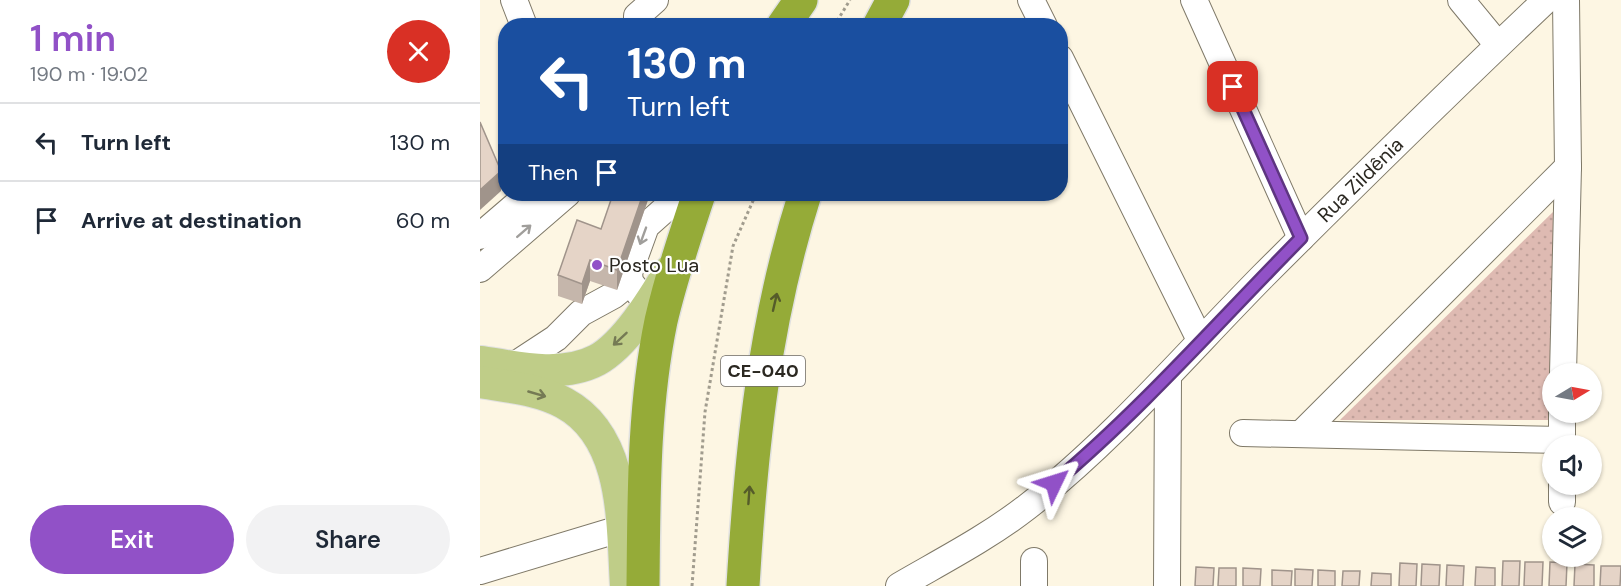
<!DOCTYPE html>
<meta charset="utf-8">
<style>
body{margin:0;font-family:"DM Sans",sans-serif;background:#f2f2f3;color:#1f2937;height:100vh;display:flex;flex-direction:column;font-size:22px;white-space:nowrap}
*{box-sizing:border-box;margin:0}
p{font-size:20px;color:#747a83}
.icon{flex:none;width:33px;height:33px;fill:none;stroke:currentColor;stroke-width:2;stroke-linecap:round;stroke-linejoin:round}
.map{position:relative;flex:1;overflow:hidden}
.sheet{display:flex;flex-direction:column;background:#fff;width:480px}
.sheet>*{flex:none}
.banner{position:absolute;left:18px;top:18px;width:570px;height:183px;border-radius:24px;box-shadow:0 2px 4px #0004;background:#1a4fa0;color:#fff;overflow:hidden}
.needle{width:39px;rotate:80deg}
.controls{position:absolute;left:1062px;top:363px;display:grid;gap:12px}
.controls a{display:grid;place-items:center;width:60px;height:60px;border-radius:50%;background:#fff;box-shadow:0 2px 4px #0004;font-size:30px}
.pin{position:absolute;display:grid;place-items:center;width:51px;height:51px;color:#fff;margin:-26px;border-radius:12px;box-shadow:0 3px 9px #0006}
.me{position:absolute;width:66px;margin:-33px;rotate:49deg;stroke-linejoin:round;filter:drop-shadow(0 0 4px #0008)}
.turn{display:flex;align-items:center;gap:21px;height:126px;padding:0 30px;font-size:27px}
.turn .icon{width:78px;height:78px;stroke-width:2.5}
.turn b{display:block;font-size:42px;line-height:51px}
.then{display:flex;align-items:center;height:57px;padding:0 30px;background:#0003;gap:12px;font-size:22px}
.round{display:grid;place-items:center;flex:none;width:63px;height:63px;border-radius:32px;background:#f2f2f3}
.head{display:flex;align-items:center;justify-content:space-between;height:102px;padding:0 30px}
h1{font-size:36px;font-weight:600;line-height:45px;color:#9151c7}
.cta{display:flex;gap:12px;margin-top:auto;padding:12px 30px}
.cta a{flex:1;height:69px;border-radius:36px;background:#9151c7;color:#fff;font-size:24px;font-weight:600;line-height:69px;text-align:center}
.cta a+a{background:#f2f2f3;color:#1f2937}
ul{padding:0;list-style:none}
li{display:flex;align-items:center;gap:18px;height:78px;padding:0 30px;border-top:2px solid #e0e1e3}
li div{flex:1}
li b{display:block;font-size:22px}
li em{font-style:normal}
main{display:flex;flex:1;min-height:0}
.map>svg:first-child{display:block}
.grass{fill:url(#grass-dots)}
.lines{fill:none;stroke-linecap:round;stroke-linejoin:round}
.minor-casing{stroke:#7f7968;stroke-width:28}
.major-casing{stroke:#e1e1e0;stroke-width:34}
.highway-casing{stroke:#e1e1e0;stroke-width:36}
.path{stroke:#a19c8e;stroke-width:3;stroke-dasharray:3 3;stroke-linecap:butt}
.minor{stroke:#fff;stroke-width:26}
.major{stroke:#bfcd88;stroke-width:32}
.highway{stroke:#95ab38;stroke-width:33}
.wall{fill:#c5b6ab}
.shaded-wall{fill:#a0948b}
.building{fill:#e5d4c7;stroke:#a0948b;stroke-width:1.5}
.oneway{stroke:#a09e9b}
.oneway2{stroke:#555c2a}
.oneway3{stroke:#757a54}
.route-casing{stroke:#5e3581;stroke-width:15}
.route{stroke:#9151c7;stroke-width:10}
.poi-dot{fill:#9151c7;stroke:#fff;stroke-width:2}
.labels{text-anchor:middle;dominant-baseline:central;stroke-width:4.5;stroke-linejoin:round;paint-order:stroke}
.shield{fill:#fff;stroke:#6b6864;stroke-width:1.5}
.shield-label{font-size:18px;font-weight:bold;fill:#2b2821}
.street-label{font-size:20px;fill:#2b2821;stroke:#fff}
.poi-label{font-size:20px;fill:#2b2821;stroke:#fff;text-anchor:start}
</style>
<main>
<section class="sheet">
<div class="head"><div><h1>1 min</h1><p>190 m · 19:02</p></div><a class="round" style="background:#d93025;color:#fff"><svg class="icon" aria-label="close" viewBox="0 0 24 24"><path d="M6 6l12 12M18 6L6 18"/></svg></a></div>
<ul>
<li><svg class="icon" aria-label="left" viewBox="0 0 24 24"><path d="M17 20v-9H6M10 6l-5 5 5 5"/></svg><div><b>Turn left</b></div><em>130 m</em></li>
<li><svg class="icon" aria-label="arrive" viewBox="0 0 24 24"><path d="M6 21V4h12l-3 4 3 4H6"/></svg><div><b>Arrive at destination</b></div><em>60 m</em></li>
</ul>
<div class="cta"><a>Exit</a><a>Share</a></div>
</section>
<div class="map">
<svg width="1141" height="586" viewBox="0 0 1141 586">
<defs>
<pattern id="grass-dots" width="8" height="8" patternUnits="userSpaceOnUse" patternTransform="scale(1.5)"><rect width="8" height="8" fill="#debab2"/><path d="M2 2h.1M6 6h.1" fill="none" stroke="#bfa099" stroke-width="1.8" stroke-linecap="round"/></pattern>
</defs>
<rect width="100%" height="100%" fill="#fdf6e3"/>
<path class="grass" d="M1074 211 1071 420H860Z"/>
<g class="lines">
<defs>
<g id="minor">
<path d="M34 0 44 26"/>
<path d="M551 0 564 26"/>
<path d="M714 0 821 238"/>
<path d="M981 0 1018 45"/>
<path d="M157 26V16L175 0"/>
<path d="M580 58 720 340"/>
<path d="M0 236 49 194"/>
<path d="M0 269 87 194"/>
<path d="M180 320 150 282 149 273 166 226 202 194"/>
<path d="M32 367 76 338 101 313 134 295 150 282"/>
<path d="M1083 374 1088 167 1086 0"/>
<path d="M763 433 1082 440"/>
<path d="M822 433 1088 167"/>
<path d="M1082 446V412"/>
<path d="M1082 484V502"/>
<path d="M0 571 143 528"/>
<path id="s1" d="M419 586C462 561 507 538 547 507 634 439 706 354 783 276 876 183 970 91 1066 0"/>
<path d="M554 586V561"/>
<path d="M687 586 688 377"/>
</g>
<g id="major">
<path d="M2 362C38 368 83 378 117 360 146 344 173 299 190 271"/>
<path d="M0 382C28 387 59 389 84 403 147 437 142 525 146 586"/>
</g>
<g id="highway">
<path d="M303 26 321 0"/>
<path d="M399 26 413 0"/>
<path d="M163 586C164 498 163 408 181 321 191 278 205 236 219 194"/>
<path d="M263 586C271 451 284 322 325 194"/>
</g>
</defs>
<use href="#minor" class="minor-casing"/>
<use href="#major" class="major-casing"/>
<use href="#highway" class="highway-casing"/>
<g class="path">
<path d="M354 26 370 0"/>
<path d="M212 586 225 412 253 246 276 194"/>
</g>
<use href="#minor" class="minor"/>
<use href="#major" class="major"/>
<use href="#highway" class="highway"/>
</g>
<path class="wall" d="M133 194H170L137 290 110 281 102 304 78 296V275L121 229Z"/>
<g class="shaded-wall">
<path d="M21 171V191L0 210V190Z"/>
<path d="M163 194H170L137 290V270Z"/>
<path d="M110 260V281L102 304V284Z"/>
</g>
<g class="building">
<path d="M0 122 21 171 0 190Z"/>
<path d="M133 194H163L137 270 110 260 102 284 78 275 97 220 121 229Z"/>
<path d="M1023 561H1040L1039 586H1022Z"/>
<path d="M1045 562H1063L1062 586H1044Z"/>
<path d="M1070 562 1087 563 1086 586H1069Z"/>
<path d="M920 563 937 564 936 586H919Z"/>
<path d="M942 564 960 565 959 586H941Z"/>
<path d="M1095 564 1114 565V586H1094Z"/>
<path d="M967 565 984 566 983 586H966Z"/>
<path d="M1121 566H1141L1140 586H1120Z"/>
<path d="M716 567 734 568 733 586H715Z"/>
<path d="M996 567 1015 568V586H995Z"/>
<path d="M739 568H756V586H738Z"/>
<path d="M763 568 781 569 780 586H763Z"/>
<path d="M815 569 833 570 832 586H815Z"/>
<path d="M792 570 812 571 811 586H792Z"/>
<path d="M838 570 855 571V586H838Z"/>
<path d="M863 571H880L879 586H862Z"/>
<path d="M892 573 911 574V586H891Z"/>
</g>
<defs><path id="oneway-shaft" d="M-6 0H5M1.5-3L5.5 0L1.5 3" fill="none" stroke-width="1.6" stroke-linecap="round" stroke-linejoin="round" transform="scale(1.5)"/></defs>
<g class="oneway">
<use href="#oneway-shaft" transform="translate(44 231) rotate(-41)"/>
<use href="#oneway-shaft" transform="translate(163 236) rotate(110)"/>
</g>
<g class="oneway2">
<use href="#oneway-shaft" transform="translate(295 302) rotate(-77)"/>
<use href="#oneway-shaft" transform="translate(269 495) rotate(-86)"/>
</g>
<g class="oneway3">
<use href="#oneway-shaft" transform="translate(140 339) rotate(137)"/>
<use href="#oneway-shaft" transform="translate(57 394) rotate(16)"/>
</g>
<g class="lines">
<defs>
<path id="route" d="M574 483C663 408 739 321 821 238L753 87"/>
</defs>
<use href="#route" class="route-casing"/>
<use href="#route" class="route"/>
</g>
<circle class="poi-dot" cx="117" cy="265" r="6"/>
<g class="labels">
<rect class="shield" x="241" y="356" width="84" height="30" rx="4.5"/>
<g class="shield-label">
<text x="283" y="371">CE-040</text>
</g>
<g class="street-label">
<text stroke="none"><textPath href="#s1" startOffset="618">Rua Zildênia</textPath></text>
</g>
<g class="poi-label">
<text x="129" y="265">Posto Lua</text>
</g>
</g>
</svg>
<div class="controls">
<a><svg class="needle" viewBox="-14 -14 28 28"><path d="M0-13l5 13h-10z" fill="#e53935"/><path d="M0 13l5-13h-10z" fill="#747a83"/></svg></a>
<a><svg class="icon" aria-label="sound" viewBox="0 0 24 24"><path d="M4 9h4l5-4v14l-5-4H4zM17 9q2 3 0 6"/></svg></a>
<a><svg class="icon" aria-label="layers" viewBox="0 0 24 24"><path d="M12 4l9 5-9 5-9-5zM3 14l9 5 9-5"/></svg></a>
</div>
<div class="pin" style="left:753px;top:87px;background:#d93025"><svg class="icon" aria-label="arrive" viewBox="0 0 24 24"><path d="M6 21V4h12l-3 4 3 4H6"/></svg></div>
<svg class="me" style="left:574px;top:483px" viewBox="-20 -20 40 40"><path d="M0-17L14 15 0 8-14 15z" fill="#9151c7" stroke="#fff" stroke-width="4"/></svg>
<div class="banner">
<div class="turn"><svg class="icon" aria-label="left" viewBox="0 0 24 24"><path d="M17 20v-9H6M10 6l-5 5 5 5"/></svg><div><b>130 m</b>Turn left</div></div>
<div class="then">Then<svg class="icon" aria-label="arrive" viewBox="0 0 24 24"><path d="M6 21V4h12l-3 4 3 4H6"/></svg></div>
</div>
</div>
</main>
